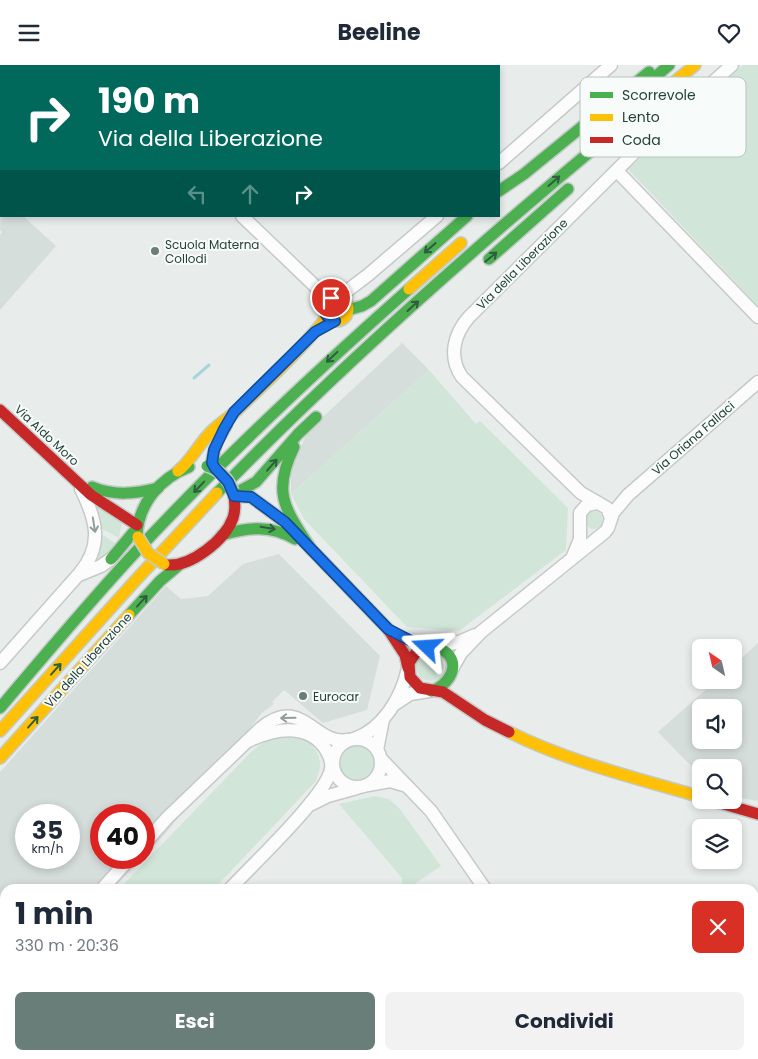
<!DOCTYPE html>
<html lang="it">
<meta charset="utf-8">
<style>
body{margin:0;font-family:Poppins,sans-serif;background:#f2f2f3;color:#1f2937;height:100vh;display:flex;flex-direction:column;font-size:19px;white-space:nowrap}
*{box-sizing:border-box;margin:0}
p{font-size:16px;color:#747a83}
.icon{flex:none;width:28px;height:28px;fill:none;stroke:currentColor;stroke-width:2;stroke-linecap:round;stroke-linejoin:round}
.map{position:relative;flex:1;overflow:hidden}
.details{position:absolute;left:0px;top:819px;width:759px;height:176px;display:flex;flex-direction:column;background:#fff;border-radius:15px 15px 0 0;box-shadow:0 2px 8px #0003}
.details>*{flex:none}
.banner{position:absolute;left:0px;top:0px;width:500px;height:152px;box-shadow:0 2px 8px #0003;background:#00695c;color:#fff;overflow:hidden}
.needle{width:32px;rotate:326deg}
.fabs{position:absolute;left:692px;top:574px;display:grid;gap:10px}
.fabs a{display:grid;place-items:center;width:50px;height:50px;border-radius:8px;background:#fff;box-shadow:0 2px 8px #0003;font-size:25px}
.speed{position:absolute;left:15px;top:739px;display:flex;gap:10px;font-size:25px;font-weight:700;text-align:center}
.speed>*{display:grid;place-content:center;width:65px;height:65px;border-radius:50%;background:#fff;box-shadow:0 2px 8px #0003;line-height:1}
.speed small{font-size:12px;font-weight:400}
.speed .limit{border:8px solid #d22;background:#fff;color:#111}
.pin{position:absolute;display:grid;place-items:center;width:42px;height:42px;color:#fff;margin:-21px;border:2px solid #fff;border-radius:50%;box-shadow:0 1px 5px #0007}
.me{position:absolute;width:55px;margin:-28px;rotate:290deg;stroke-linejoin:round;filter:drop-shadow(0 0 4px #0008)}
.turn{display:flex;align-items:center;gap:18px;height:105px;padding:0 15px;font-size:22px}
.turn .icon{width:65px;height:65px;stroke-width:2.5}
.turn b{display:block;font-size:35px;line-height:42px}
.lanes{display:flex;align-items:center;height:48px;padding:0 15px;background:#0003;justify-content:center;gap:25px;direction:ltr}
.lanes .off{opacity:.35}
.round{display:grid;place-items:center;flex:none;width:52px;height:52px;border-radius:8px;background:#f2f2f3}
.overview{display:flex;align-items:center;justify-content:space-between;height:85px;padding:0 15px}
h1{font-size:30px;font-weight:700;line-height:38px}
.action{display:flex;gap:10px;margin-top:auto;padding:10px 15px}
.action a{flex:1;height:58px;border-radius:8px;background:#697e78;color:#fff;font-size:20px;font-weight:700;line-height:58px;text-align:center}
.action a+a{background:#f2f2f3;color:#1f2937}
header{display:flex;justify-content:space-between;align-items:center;height:65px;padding:0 15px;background:#fff;font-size:22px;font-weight:700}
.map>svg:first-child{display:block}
.built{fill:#d6dedb;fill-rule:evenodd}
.green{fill:#d1e6d8}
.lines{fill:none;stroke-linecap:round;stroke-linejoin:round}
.stream{stroke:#a9d4db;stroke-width:3}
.street-casing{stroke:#c5cac8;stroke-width:15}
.fast-casing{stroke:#c3cbc8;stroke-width:14}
.slow-casing{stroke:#c3cbc8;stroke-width:14}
.jam-casing{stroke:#c3cbc8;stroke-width:14}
.street{stroke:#fcfcfc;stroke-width:12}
.fast{stroke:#4caf50;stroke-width:11}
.slow{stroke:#ffc107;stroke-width:11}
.jam{stroke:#c62828;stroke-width:11}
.fast-bridge-casing{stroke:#c3cbc8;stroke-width:14;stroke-linecap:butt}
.slow-bridge-casing{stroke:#c3cbc8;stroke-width:14;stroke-linecap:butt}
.fast-bridge{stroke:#4caf50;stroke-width:11}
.slow-bridge{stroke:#ffc107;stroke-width:11}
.oneway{stroke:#2e5d40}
.oneway2{stroke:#909f9b}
.route-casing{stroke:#114b97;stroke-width:12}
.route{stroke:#1a73e8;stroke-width:9}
.poi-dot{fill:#697e78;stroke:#f7fbf9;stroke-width:2}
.labels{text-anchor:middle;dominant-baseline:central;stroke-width:4;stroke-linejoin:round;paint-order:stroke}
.poi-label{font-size:12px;fill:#24423a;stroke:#f7fbf9;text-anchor:start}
.street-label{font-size:12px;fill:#24423a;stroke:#f7fbf9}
.key{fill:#f7fbf9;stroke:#b8c4c0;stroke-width:1}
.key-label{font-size:14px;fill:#24423a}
</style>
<header><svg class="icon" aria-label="menu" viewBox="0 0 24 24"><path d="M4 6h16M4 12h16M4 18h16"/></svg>Beeline<svg class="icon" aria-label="heart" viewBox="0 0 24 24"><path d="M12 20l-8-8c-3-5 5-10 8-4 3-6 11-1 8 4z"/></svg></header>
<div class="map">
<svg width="758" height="994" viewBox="0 0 758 994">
<rect width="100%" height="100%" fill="#e8edeb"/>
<g class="built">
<path d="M1 134V151H23L56 181 0 245V170L2 167 0 165Z"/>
<path d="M402 278 429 305 291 429V403L308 366Z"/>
<path d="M279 489 380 591 367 645 323 658 284 625 272 637 274 639 262 648 166 768 144 791V750H101V792L143 793 113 824H5V937L0 942V707L166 521 181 534 208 531 243 499ZM26 750H69V792H26Z"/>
<path d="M758 578V736L734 732V702H701V711L658 667 717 615H734V600ZM734 642V675H701V642Z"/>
</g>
<g class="green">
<path d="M743 0H758V241L628 104Z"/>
<path d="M429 305 476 359 480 356 568 443 566 485 459 566 407 562 304 454 291 429Z"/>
<path d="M92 438 122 457 119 473 99 462Z"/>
<circle cx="594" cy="455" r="9"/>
<path d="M100 469 108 473 115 478 106 492 97 496 95 494Z"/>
<path d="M429 587 442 593C448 612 437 621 420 613L415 599Z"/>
<path d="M280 672C286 672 294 671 300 673 310 675 319 687 320 697 321 704 318 710 316 716L214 824H119L251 687 263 677Z"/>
<circle cx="357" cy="698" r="18"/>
<path d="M375 731 389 734 399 743 441 801 410 822V824H402V813L339 739Z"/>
<path d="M5 942V990H57L53 994H0V947Z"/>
</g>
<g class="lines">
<path class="stream" d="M194 313 209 300"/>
<defs>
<g id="street">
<path d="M357 0 358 1"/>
<path d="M89 1 90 0"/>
<path d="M0 4 1 6"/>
<path d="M499 98 611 0"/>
<path d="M617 106 758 252"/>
<path d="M0 108 1 107"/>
<path d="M242 151 318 224 328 236"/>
<path d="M339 232 368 210 437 151"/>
<path d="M611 453 607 443 581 428 462 312C448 292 454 269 469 252L634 88 732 0"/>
<path d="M573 491 580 474V448L587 440 597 438"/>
<path d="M79 510 101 501 111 494"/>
<path d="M434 582 459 577 475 570"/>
<path d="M0 598 79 509C104 480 96 454 81 424"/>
<path d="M453 602 461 588 481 567 605 467 608 463 613 448 628 430 758 317"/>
<path d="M395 639 410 629 429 626"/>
<circle cx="357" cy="698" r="24"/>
<path d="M354 674C383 664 402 632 408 603"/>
<path d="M377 685 383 654"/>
<path d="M381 694 431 746 485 824"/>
<path d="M368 720 390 716 407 721"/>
<path d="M312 739 328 731 357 723"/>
<path d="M144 779 167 753 261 663C302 629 314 681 348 675"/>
<path d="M102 824 131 792"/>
<path d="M230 824C251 801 327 730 331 704 333 691 322 676 310 670 290 660 267 667 248 676"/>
<path d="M0 928 5 923"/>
<path d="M179 990 182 994"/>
<path d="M226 990 230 994"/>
<path d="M599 990 602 994"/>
<path d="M71 994 75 990"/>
<path d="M686 994 690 990"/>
</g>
<g id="fast">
<path d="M640 25 669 0"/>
<path d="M499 126 524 109 649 7"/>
<path d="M489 194 568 124"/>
<path d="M348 245 362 241 371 236 467 151"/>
<path d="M294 382C271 429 286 445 311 484"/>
<path d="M92 422C115 431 134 429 158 423"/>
<path d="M217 428C340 301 474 183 610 70"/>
<path d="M234 429 256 417 298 369 316 352"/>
<path d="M222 470C248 462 271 460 295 474"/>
<path d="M137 471C138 439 160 413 189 402"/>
<path d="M111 494 137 463"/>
<path d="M129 550 160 516 179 500"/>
<path d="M420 579C427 581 437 581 443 585 463 598 449 621 431 626"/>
<path d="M0 643C43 592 86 541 131 492 219 397 313 309 409 224"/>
</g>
<g id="slow">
<path d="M610 70 695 0"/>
<path d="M409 224 461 178"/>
<circle cx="336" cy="244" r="12"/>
<path d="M212 395 217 376 226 361"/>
<path d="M178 406C192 395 199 378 213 365 220 358 229 353 236 346 267 316 300 286 327 252"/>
<path d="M0 666 134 517 217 428"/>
<path d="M509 667C569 697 636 713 701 732"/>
<path d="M0 693 129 550"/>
</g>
<g id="jam">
<path d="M0 345 91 430 137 460"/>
<path d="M234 431 251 432 285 457 388 564 405 590 408 603"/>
<path d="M167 500C191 502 225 475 233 453 236 444 235 435 233 426"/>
<path d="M430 581 417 586 409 598 410 612 420 623 443 627 485 655 509 667"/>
<path d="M710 735 758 749"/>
</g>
</defs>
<use href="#street" class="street-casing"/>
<use href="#fast" class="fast-casing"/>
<use href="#slow" class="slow-casing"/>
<use href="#jam" class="jam-casing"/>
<use href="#street" class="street"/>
<use href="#fast" class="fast"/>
<use href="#slow" class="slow"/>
<use href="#jam" class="jam"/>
<defs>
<path id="fast-bridge" d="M207 401C220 405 228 414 233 426"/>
<path id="slow-bridge" d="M138 472 148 488 164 499"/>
</defs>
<use href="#fast-bridge" class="fast-bridge-casing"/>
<use href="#slow-bridge" class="slow-bridge-casing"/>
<use href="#fast-bridge" class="fast-bridge"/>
<use href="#slow-bridge" class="slow-bridge"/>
</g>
<defs><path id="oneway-shaft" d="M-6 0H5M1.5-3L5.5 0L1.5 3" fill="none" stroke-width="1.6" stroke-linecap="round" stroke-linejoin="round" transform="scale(1.25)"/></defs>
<g class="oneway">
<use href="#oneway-shaft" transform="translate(554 116) rotate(-41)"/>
<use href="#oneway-shaft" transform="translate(430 183) rotate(139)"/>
<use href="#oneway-shaft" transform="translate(491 192) rotate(-40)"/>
<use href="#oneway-shaft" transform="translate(413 241) rotate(-42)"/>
<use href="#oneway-shaft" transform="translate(332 292) rotate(137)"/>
<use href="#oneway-shaft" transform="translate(272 400) rotate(-49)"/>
<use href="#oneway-shaft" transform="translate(199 422) rotate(134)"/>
<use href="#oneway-shaft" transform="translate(268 463) rotate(10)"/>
<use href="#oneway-shaft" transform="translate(142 536) rotate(-48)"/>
<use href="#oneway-shaft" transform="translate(56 604) rotate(-48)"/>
<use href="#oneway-shaft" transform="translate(33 657) rotate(-48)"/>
</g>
<g class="oneway2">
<use href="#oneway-shaft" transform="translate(94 460) rotate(81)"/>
<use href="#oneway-shaft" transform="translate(288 653) rotate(179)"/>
</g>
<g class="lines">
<defs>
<path id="route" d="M331 233C321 241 323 252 335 256L315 267 234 347 224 364 214 385 212 398 215 403 228 417 234 431 251 432 285 457 388 564 415 578 430 582H427"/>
</defs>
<use href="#route" class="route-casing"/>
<use href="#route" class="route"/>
</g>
<g class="poi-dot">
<circle cx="155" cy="186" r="5"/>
<circle cx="303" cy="631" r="5"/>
</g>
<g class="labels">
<g class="poi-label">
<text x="165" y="179">Scuola Materna<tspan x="165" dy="14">Collodi</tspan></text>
<text x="313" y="631">Eurocar</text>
</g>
<g class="street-label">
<text transform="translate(522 199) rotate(-45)">Via della Liberazione</text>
<text transform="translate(47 370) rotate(43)">Via Aldo Moro</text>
<text transform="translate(693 373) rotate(-41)">Via Oriana Fallaci</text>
<text transform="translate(88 595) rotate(-48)">Via della Liberazione</text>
</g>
</g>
<rect x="580" y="12" width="166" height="80" rx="8" class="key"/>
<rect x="590" y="27" width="23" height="6" fill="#4caf50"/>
<rect x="590" y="49" width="23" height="7" fill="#ffc107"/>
<rect x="590" y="72" width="23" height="6" fill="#c62828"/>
<g class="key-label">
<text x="622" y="35">Scorrevole</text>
<text x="622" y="57">Lento</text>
<text x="622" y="80">Coda</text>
</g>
</svg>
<div class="fabs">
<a><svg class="needle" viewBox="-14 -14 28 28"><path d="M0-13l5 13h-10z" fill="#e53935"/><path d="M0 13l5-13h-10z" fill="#747a83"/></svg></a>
<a><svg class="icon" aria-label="sound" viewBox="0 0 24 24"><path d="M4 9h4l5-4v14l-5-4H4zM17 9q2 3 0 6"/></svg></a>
<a><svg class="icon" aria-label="search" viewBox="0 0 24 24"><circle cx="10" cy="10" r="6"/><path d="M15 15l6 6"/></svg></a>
<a><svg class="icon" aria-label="layers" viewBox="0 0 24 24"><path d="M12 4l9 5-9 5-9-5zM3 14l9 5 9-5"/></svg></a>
</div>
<div class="speed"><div>35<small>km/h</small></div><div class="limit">40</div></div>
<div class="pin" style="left:331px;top:233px;background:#d93025"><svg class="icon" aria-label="arrive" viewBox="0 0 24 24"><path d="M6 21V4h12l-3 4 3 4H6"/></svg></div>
<svg class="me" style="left:427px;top:582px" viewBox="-20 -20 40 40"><path d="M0-17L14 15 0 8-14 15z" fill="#1a73e8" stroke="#fff" stroke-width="4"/></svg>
<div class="banner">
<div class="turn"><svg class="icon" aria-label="right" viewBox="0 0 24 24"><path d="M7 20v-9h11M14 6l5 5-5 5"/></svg><div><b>190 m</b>Via della Liberazione</div></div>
<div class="lanes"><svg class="icon off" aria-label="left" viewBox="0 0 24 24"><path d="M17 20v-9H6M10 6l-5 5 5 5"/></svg><svg class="icon off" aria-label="ahead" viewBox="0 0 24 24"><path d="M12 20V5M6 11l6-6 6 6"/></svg><svg class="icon" aria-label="right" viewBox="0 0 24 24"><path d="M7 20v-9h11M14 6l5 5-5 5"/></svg></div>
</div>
<section class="details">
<div class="overview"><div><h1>1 min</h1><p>330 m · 20:36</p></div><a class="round" style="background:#d93025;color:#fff"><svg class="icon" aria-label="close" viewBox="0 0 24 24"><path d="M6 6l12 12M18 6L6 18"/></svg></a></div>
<div class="action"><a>Esci</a><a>Condividi</a></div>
</section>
</div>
